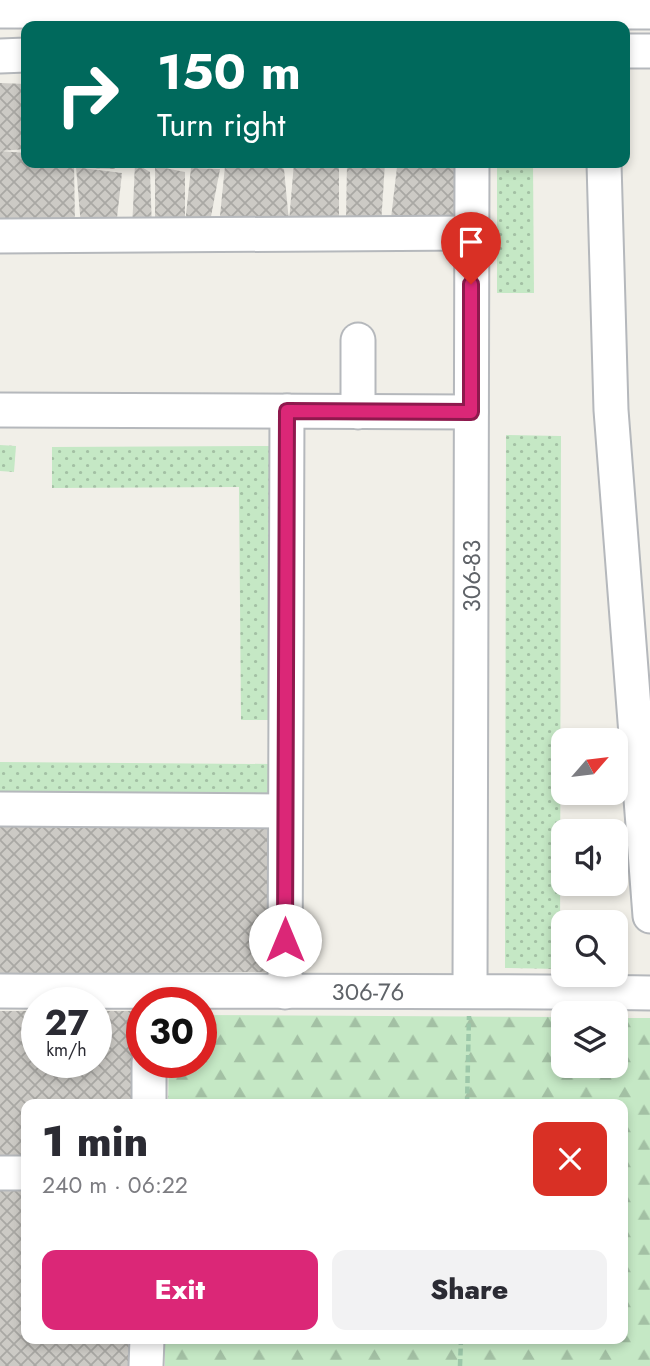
<!DOCTYPE html>
<meta charset="utf-8">
<style>
body{margin:0;font-family:Jost,sans-serif;background:#f2f2f3;color:#2b2b33;height:100vh;display:flex;flex-direction:column;font-size:26px;white-space:nowrap}
*{box-sizing:border-box;margin:0}
p{font-size:23px;color:#7c7c81}
.icon{flex:none;width:38px;height:38px;fill:none;stroke:currentColor;stroke-width:2;stroke-linecap:round;stroke-linejoin:round}
.map{position:relative;flex:1;overflow:hidden}
.panel{position:absolute;left:21px;top:1099px;width:607px;height:245px;display:flex;flex-direction:column;background:#fff;border-radius:14px;box-shadow:0 4px 10px #0003}
.panel>*{flex:none}
.top-card{position:absolute;left:21px;top:21px;width:609px;height:147px;border-radius:14px;box-shadow:0 4px 10px #0003;background:#00695c;color:#fff;overflow:hidden}
.needle{width:46px;rotate:62deg}
.tools{position:absolute;left:551px;top:728px;display:grid;gap:14px}
.tools a{display:grid;place-items:center;width:77px;height:77px;border-radius:14px;background:#fff;box-shadow:0 4px 10px #0003;font-size:35px}
.speed{position:absolute;left:21px;top:987px;display:flex;gap:14px;font-size:35px;font-weight:700;text-align:center}
.speed>*{display:grid;place-content:center;width:91px;height:91px;border-radius:50%;background:#fff;box-shadow:0 4px 10px #0003;line-height:1}
.speed small{font-size:18px;font-weight:400}
.speed .limit{border:10px solid #d22;background:#fff;color:#111}
.pin{position:absolute;display:grid;place-items:center;width:60px;height:60px;color:#fff;margin:-72px -30px;border-radius:50% 50% 50% 0;rotate:-45deg;box-shadow:0 0 7px #0007}
.pin .icon{rotate:45deg}
.me{position:absolute;width:77px;margin:-38px;rotate:0deg;stroke-linejoin:round;filter:drop-shadow(0 0 5px #0008)}
.turn{display:flex;align-items:center;gap:24px;height:147px;padding:0 21px;font-size:32px}
.turn .icon{width:91px;height:91px;stroke-width:2.5}
.turn b{display:block;font-size:49px;line-height:60px}
.round{display:grid;place-items:center;flex:none;width:74px;height:74px;border-radius:14px;background:#f2f2f3}
.summary{display:flex;align-items:center;justify-content:space-between;height:119px;padding:0 21px}
h1{font-size:42px;font-weight:800;line-height:52px}
.primary-button{display:flex;gap:14px;margin-top:auto;padding:14px 21px}
.primary-button a{flex:1;height:80px;border-radius:14px;background:#db2777;color:#fff;font-size:28px;font-weight:800;line-height:80px;text-align:center}
.primary-button a+a{background:#f2f2f3;color:#2b2b33}
.map>svg:first-child{display:block}
.forest{fill:url(#forest-firs)}
.garden{fill:url(#garden-dots)}
.building{fill:url(#building-cross-hatch)}
.lines{fill:none;stroke-linecap:round;stroke-linejoin:round}
.minor-casing{stroke:#b5b8bc;stroke-width:37}
.path{stroke:#9cc7a9;stroke-width:4.5;stroke-dasharray:7 3.5;stroke-linecap:butt}
.minor{stroke:#fff;stroke-width:33}
.route-casing{stroke:#8e194d;stroke-width:18}
.route{stroke:#db2777;stroke-width:12}
.labels{text-anchor:middle;dominant-baseline:central;stroke-width:5;stroke-linejoin:round;paint-order:stroke}
.street-label{font-size:24px;fill:#5f6368;stroke:#fff}
</style>
<div class="map">
<svg width="650" height="1366" viewBox="0 0 650 1366">
<defs>
<pattern id="forest-firs" width="22" height="20" patternUnits="userSpaceOnUse" patternTransform="scale(1.75)"><rect width="22" height="20" fill="#c5e8c5"/><path d="M5 1l3.5 6h-7zM16 11l3.5 6h-7z" fill="#a3c0a4"/></pattern>
<pattern id="garden-dots" width="8" height="8" patternUnits="userSpaceOnUse" patternTransform="scale(1.75)"><rect width="8" height="8" fill="#c5e8c5"/><path d="M2 2h.1M6 6h.1" fill="none" stroke="#a3c0a4" stroke-width="1.8" stroke-linecap="round"/></pattern>
<pattern id="building-cross-hatch" width="8" height="8" patternUnits="userSpaceOnUse" patternTransform="scale(1.75)"><rect width="8" height="8" fill="#cccac5"/><path d="M0 0l8 8M0 8l8-8" fill="none" stroke="#a9a8a4"/></pattern>
</defs>
<rect width="100%" height="100%" fill="#f1efe8"/>
<path class="forest" d="M201 1015 563 1017 564 1066H616V1018H650V1366H165V1339H623V1104H168L169 1062H201Z"/>
<g class="garden">
<path d="M497 163H533L534 293H497Z"/>
<path d="M506 435 561 436 560 969 505 968Z"/>
<path d="M0 445 16 446 14 472 0 471Z"/>
<path d="M269 446 271 720H241L239 487 52 488V447Z"/>
<path d="M0 762 271 764V797L0 796Z"/>
</g>
<g class="building">
<path d="M0 83 26 84V149L0 151Z"/>
<path d="M0 151 26 153V163H74L75 226H0Z"/>
<path d="M82 163H115V169L82 168 122 173 116 227 81 226 76 167 82 168Z"/>
<path d="M135 163 150 172 152 230H132Z"/>
<path d="M259 163H274L284 169 289 222 219 226 225 166 259 168Z"/>
<path d="M294 163H339V224L289 222Z"/>
<path d="M347 163H385L381 224 346 222Z"/>
<path d="M427 163H456L455 227H390L397 167Z"/>
<path d="M155 166 185 172V224L191 168 220 169 209 227 155 230Z"/>
<path d="M0 821 269 824 272 972 0 974Z"/>
<path d="M0 1011H37V1062H96V1011H135L134 1104H26V1157H0Z"/>
<path d="M0 1182 26 1183V1339H131L130 1366H0Z"/>
</g>
<g class="lines">
<defs>
<g id="minor">
<path d="M0 11 650 12"/>
<path d="M625 51H650"/>
<path d="M0 56 26 55"/>
<path d="M604 163 611 410 650 916"/>
<path d="M0 236 471 233"/>
<path d="M358 340V412"/>
<path d="M0 410 471 412"/>
<path d="M0 809 285 811"/>
<path id="s1" d="M0 991C217 992 433 990 650 993"/>
<path id="s2" d="M470 991 472 163"/>
<path d="M285 992 287 411"/>
<path d="M149 1104V1062"/>
<path d="M0 1173H26"/>
<path d="M146 1366 147 1339"/>
</g>
</defs>
<use href="#minor" class="minor-casing"/>
<g class="path">
<path d="M467 1104 469 1016"/>
<path d="M460 1366 461 1339"/>
</g>
<use href="#minor" class="minor"/>
</g>
<g class="lines">
<defs>
<path id="route" d="M285 940 287 411 471 412V284"/>
</defs>
<use href="#route" class="route-casing"/>
<use href="#route" class="route"/>
</g>
<g class="labels">
<g class="street-label">
<text stroke="none"><textPath href="#s2" startOffset="415">306-83</textPath></text>
<text stroke="none"><textPath href="#s1" startOffset="368">306-76</textPath></text>
</g>
</g>
</svg>
<div class="tools">
<a><svg class="needle" viewBox="-14 -14 28 28"><path d="M0-13l5 13h-10z" fill="#e53935"/><path d="M0 13l5-13h-10z" fill="#7c7c81"/></svg></a>
<a><svg class="icon" aria-label="sound" viewBox="0 0 24 24"><path d="M4 9h4l5-4v14l-5-4H4zM17 9q2 3 0 6"/></svg></a>
<a><svg class="icon" aria-label="search" viewBox="0 0 24 24"><circle cx="10" cy="10" r="6"/><path d="M15 15l6 6"/></svg></a>
<a><svg class="icon" aria-label="layers" viewBox="0 0 24 24"><path d="M12 4l9 5-9 5-9-5zM3 14l9 5 9-5"/></svg></a>
</div>
<div class="speed"><div>27<small>km/h</small></div><div class="limit">30</div></div>
<div class="pin" style="left:471px;top:284px;background:#d93025"><svg class="icon" aria-label="arrive" viewBox="0 0 24 24"><path d="M6 21V4h12l-3 4 3 4H6"/></svg></div>
<svg class="me" style="left:285px;top:940px" viewBox="-20 -20 40 40"><circle r="19" fill="#fff"/><path d="M0-13L10 11 0 6-10 11z" fill="#db2777"/></svg>
<div class="top-card">
<div class="turn"><svg class="icon" aria-label="right" viewBox="0 0 24 24"><path d="M7 20v-9h11M14 6l5 5-5 5"/></svg><div><b>150 m</b>Turn right</div></div>
</div>
<section class="panel">
<div class="summary"><div><h1>1 min</h1><p>240 m · 06:22</p></div><a class="round" style="background:#d93025;color:#fff"><svg class="icon" aria-label="close" viewBox="0 0 24 24"><path d="M6 6l12 12M18 6L6 18"/></svg></a></div>
<div class="primary-button"><a>Exit</a><a>Share</a></div>
</section>
</div>
